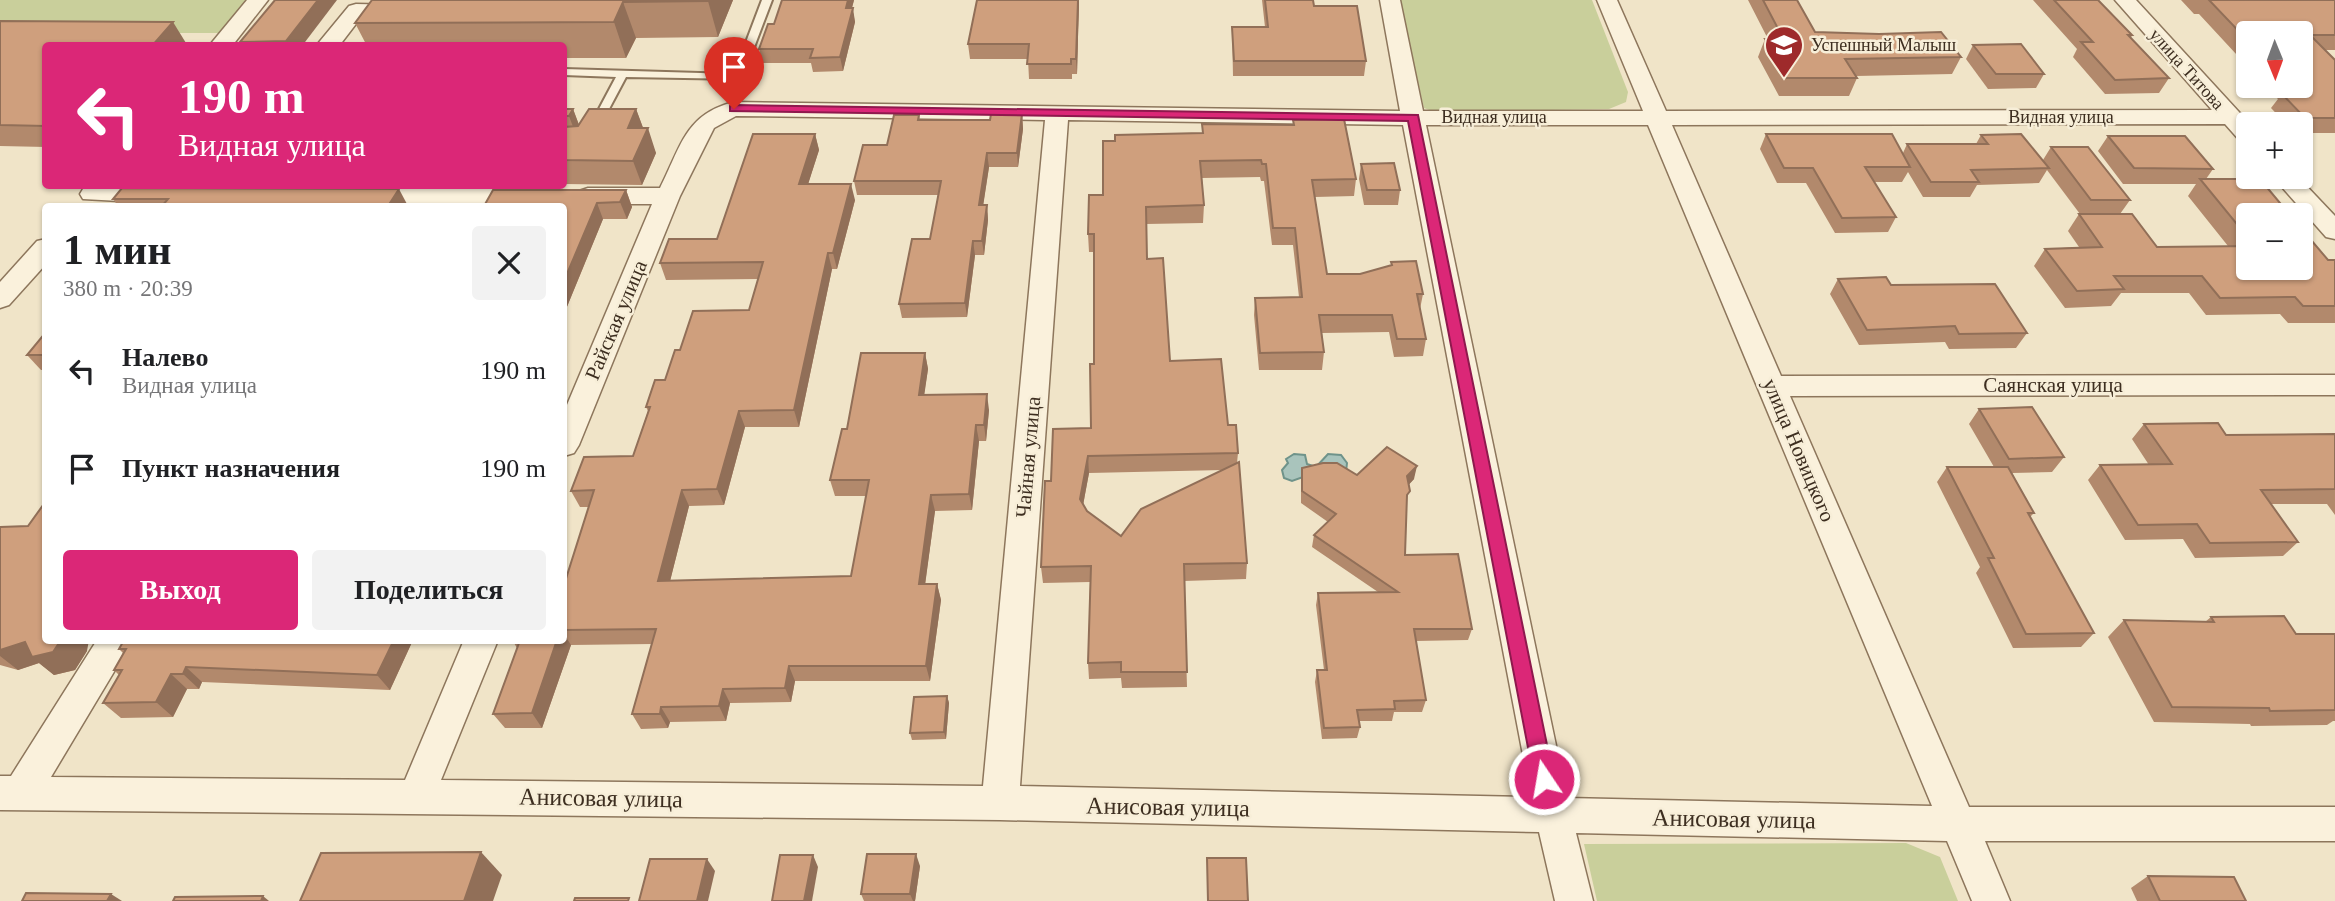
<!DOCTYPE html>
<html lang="ru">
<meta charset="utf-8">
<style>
:root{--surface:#fff;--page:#f2f2f2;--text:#202124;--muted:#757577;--accent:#db2777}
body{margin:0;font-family:Georgia,serif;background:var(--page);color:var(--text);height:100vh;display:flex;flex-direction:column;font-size:26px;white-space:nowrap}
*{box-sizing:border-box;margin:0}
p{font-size:23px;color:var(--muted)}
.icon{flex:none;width:38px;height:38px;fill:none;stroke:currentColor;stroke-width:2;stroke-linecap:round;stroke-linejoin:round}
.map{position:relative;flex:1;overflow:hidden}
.side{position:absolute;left:42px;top:203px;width:525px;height:441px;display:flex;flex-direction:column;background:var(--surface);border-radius:7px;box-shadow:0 2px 5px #0004}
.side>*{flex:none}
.guide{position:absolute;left:42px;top:42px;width:525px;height:147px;border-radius:7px;box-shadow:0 2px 5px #0004;background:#db2777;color:#fff;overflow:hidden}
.needle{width:46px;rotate:179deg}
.buttons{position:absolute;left:2236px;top:21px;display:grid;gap:14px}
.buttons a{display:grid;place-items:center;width:77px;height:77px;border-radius:7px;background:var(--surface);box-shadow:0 2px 5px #0004;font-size:35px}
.pin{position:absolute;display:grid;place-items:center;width:60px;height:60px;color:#fff;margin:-72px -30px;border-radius:50% 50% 50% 0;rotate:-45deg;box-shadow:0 0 7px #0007}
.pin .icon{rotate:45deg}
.me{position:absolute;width:77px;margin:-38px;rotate:348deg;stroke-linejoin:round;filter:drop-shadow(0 0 5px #0008)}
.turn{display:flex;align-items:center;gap:24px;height:147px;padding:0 21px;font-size:32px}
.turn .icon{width:91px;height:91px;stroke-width:2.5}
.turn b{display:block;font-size:49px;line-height:60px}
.round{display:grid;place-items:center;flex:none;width:74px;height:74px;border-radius:7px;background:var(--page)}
.overview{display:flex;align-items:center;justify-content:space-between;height:119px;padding:0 21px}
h1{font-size:42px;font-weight:700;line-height:52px}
.button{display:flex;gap:14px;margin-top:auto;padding:14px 21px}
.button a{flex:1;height:80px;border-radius:7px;background:var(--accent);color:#fff;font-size:28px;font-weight:700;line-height:80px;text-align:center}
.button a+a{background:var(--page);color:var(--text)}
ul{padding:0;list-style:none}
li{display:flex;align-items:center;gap:21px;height:98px;padding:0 21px}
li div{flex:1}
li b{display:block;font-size:26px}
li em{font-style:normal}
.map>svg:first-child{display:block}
</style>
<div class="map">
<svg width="2335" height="901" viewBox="0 0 2335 901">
<rect width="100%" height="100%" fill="#f0e4c8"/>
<g fill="#c9cf9b">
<polygon points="0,0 248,0 220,33 0,33"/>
<polygon points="1399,0 1592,0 1628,92 1626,102 1609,109 1435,112 1424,108"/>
<polygon points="1906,843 1940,857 1958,901 1597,901 1584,844"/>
</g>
<polygon fill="#a9c4bc" stroke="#6f938a" stroke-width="2" points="1294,454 1305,455 1307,464 1316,467 1328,454 1341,455 1347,463 1346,472 1303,477 1292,481 1284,478 1282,470 1288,463 1286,459"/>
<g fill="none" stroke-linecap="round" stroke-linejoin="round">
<defs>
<polygon id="lane" points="762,0 772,0 742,79 626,77 601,124 596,127 591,124 616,77 564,75 564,69 734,74"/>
<g id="street">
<polygon points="247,0 268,0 232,46 209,46"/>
<path d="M 1380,0 L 1400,0 L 1423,111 L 1643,111 L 1597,0 L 1617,0 L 1666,111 L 2212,110 L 2115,0 L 2136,0 L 2250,124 L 2249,144 L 2241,142 L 2225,124 L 1672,125 L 1781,376 L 2335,375 L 2335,395 L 1790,396 L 1969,807 L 2335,807 L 2335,841 L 1985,841 L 2010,901 L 1972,901 L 1947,841 L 1576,833 L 1593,901 L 1555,901 L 1539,832 L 1000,820 L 0,810 L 0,776 L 11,776 L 97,640 L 133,640 L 51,777 L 405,780 L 464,640 L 498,640 L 441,780 L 983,786 L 1045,120 L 736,116 L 714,128 L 680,196 L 579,445 L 574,453 L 564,456 L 564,412 L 652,204 L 588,204 L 579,201 L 576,196 L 579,191 L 588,188 L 660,188 C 681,147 685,114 734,102 L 1400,111 ZM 1068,120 L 1403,125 L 1531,797 L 1020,786 ZM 1426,125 L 1648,125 L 1932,806 L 1567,798 Z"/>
<polygon points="356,4 404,5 411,7 415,11 411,15 362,16 339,46 316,46 349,6"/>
<polygon points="2273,177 2298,177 2335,216 2335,239 2326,237"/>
<polygon points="92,186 156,187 165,190 168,195 165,200 156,203 83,199 80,194 83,189"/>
<polygon points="364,187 531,188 540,191 543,196 540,201 531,204 364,203 355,200 352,195 355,190"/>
<polygon points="46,239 46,264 9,305 0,308 0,282 37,241"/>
</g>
</defs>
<use href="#lane" stroke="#8d765c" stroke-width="4"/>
<use href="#street" stroke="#8d765c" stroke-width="3"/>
<use href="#lane" fill="#faf1dc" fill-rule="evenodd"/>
<use href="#street" fill="#faf1dc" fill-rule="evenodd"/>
</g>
<g fill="#b2896c" fill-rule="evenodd">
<polygon points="275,0 302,46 243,46 240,42"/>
<polygon points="372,0 733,0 718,37 636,38 626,58 564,58 564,46 367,46 355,23"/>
<polygon points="782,0 854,0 852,8 855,22 843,71 813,72 811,63 762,63 759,49 774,24"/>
<polygon points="1079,0 1077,74 1072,74 1072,79 1029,79 1028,59 970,59 968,44"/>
<polygon points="1262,0 1313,0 1314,6 1366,61 1364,76 1233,76 1232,27 1265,27"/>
<polygon points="1748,0 1797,0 1815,32 1961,57 1952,74 1856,76 1857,78 1849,96 1779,96 1758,57 1765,39 1768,39"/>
<polygon points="2033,0 2098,0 2132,35 2131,38 2169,78 2159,93 2105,94 2073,57 2077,49"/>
<polygon points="2181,0 2335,0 2335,50 2325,50 2335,60 2335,133 2301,133 2301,124 2286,124 2271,108 2278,99 2265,86 2301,86 2249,33 2249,68 2199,14 2194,14"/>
<polygon points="0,21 186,43 184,46 46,46 46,147 0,146"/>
<polygon points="1973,45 2044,74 2036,88 1988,89 1966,59"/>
<polygon points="564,109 573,109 579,125 636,109 643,128 656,153 642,185 564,184"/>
<polygon points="1022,114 1023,129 1018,167 989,167 983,205 987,205 988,220 984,255 975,255 967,317 902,318 899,304 930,239 938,195 857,195 854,181 919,115 920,120 990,120"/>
<path d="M 1293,120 L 1356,179 L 1354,196 L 1315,197 L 1327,274 L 1360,274 L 1391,265 L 1391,262 L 1423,294 L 1420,309 L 1426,339 L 1423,356 L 1394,357 L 1389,332 L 1322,333 L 1324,352 L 1322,370 L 1259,370 L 1254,315 L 1255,298 L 1299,297 L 1293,245 L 1272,245 L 1264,181 L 1261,181 L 1260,177 L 1202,178 L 1204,205 L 1203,223 L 1146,224 L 1147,259 L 1170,361 L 1228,425 L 1238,453 L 1237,463 L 1247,563 L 1246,579 L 1184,581 L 1187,687 L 1122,688 L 1121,678 L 1089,679 L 1088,663 L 1090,582 L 1043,583 L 1041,567 L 1051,481 L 1091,428 L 1094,364 L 1094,252 L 1089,252 L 1088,234 L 1103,195 L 1115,141 L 1202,133 L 1202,124 L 1293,125 ZM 1223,470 L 1121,536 L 1087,511 L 1083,505 L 1089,473 Z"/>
<polygon points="815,134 819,150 808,184 855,200 837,269 832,269 799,427 745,427 724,505 689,506 670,581 851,576 866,496 835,496 830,480 847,429 925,353 928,369 924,394 989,410 986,441 979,441 972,510 935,511 925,584 937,584 941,600 930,681 795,681 791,702 730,703 726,721 670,722 668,728 641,729 632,714 652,644 571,645 542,728 505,728 493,714 517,648 514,643 564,640 564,585 589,507 580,507 571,491 633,456 648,411 646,407 665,380 680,350 749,310 758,279 666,280 660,263 717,239"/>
<polygon points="1766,134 1903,153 1907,144 1976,144 1981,135 2043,160 2051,147 2130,200 2120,214 2157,247 2228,246 2188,196 2196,184 2123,184 2098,151 2108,136 2213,169 2206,179 2249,215 2249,268 2335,260 2335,323 2288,323 2280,314 2206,315 2189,293 2121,293 2111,306 2065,308 2034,266 2045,249 2079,247 2068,231 2079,214 2080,214 2047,170 2039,183 1977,185 1970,197 1923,197 1908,172 1902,182 1874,182 1896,217 1888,232 1835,233 1806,183 1777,183 1760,149"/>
<polygon points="1361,164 1400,190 1398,205 1364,205 1359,179"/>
<polygon points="122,188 408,206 118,206 113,199"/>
<polygon points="626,190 632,207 627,219 603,219 564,314 564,206"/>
<polygon points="1838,279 1891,285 2027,333 2016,348 1949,349 1945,342 1859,345 1830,294"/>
<polygon points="46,332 46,370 41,370 27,355"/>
<polygon points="1979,409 2064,457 2052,472 2012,473 2034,513 2030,517 2094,633 2081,647 2013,648 1976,573 1980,567 1937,482 1947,467 1994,467 1969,424"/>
<polygon points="2144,424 2226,435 2335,434 2335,515 2327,504 2271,504 2298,542 2283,556 2195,558 2183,539 2125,540 2088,480 2100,465 2149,465 2132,439"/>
<polygon points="1302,468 1357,475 1414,479 1409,484 1406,504 1405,555 1472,629 1468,640 1416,641 1426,700 1422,712 1394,712 1392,721 1359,721 1360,727 1357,738 1322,739 1315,682 1317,670 1324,670 1316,605 1318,593 1378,592 1312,547 1314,535 1328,522 1301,503 1301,480"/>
<polygon points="0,527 87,651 75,670 54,675 39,663 18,670 0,665"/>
<polygon points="2211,617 2296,634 2335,634 2335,721 2333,721 2327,725 2251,726 2250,724 2154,722 2108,637 2124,620 2205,622"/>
<polygon points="124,640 413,640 390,690 202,682 199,689 187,689 173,717 121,718 103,703 119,675 114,670 123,653 119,649"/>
<polygon points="947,696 949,703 946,739 912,740 910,733"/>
<polygon points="920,866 915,901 864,901 861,894"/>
<polygon points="2148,876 2246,901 2137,901 2131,888"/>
</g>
<g fill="#916f58">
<polygon points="318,0 337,0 302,46 288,46 286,41"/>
<polygon points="708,0 733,0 718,37 708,1"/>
<polygon points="848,0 854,0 848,22 846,8"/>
<polygon points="1078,0 1079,0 1077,74 1076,59"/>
<polygon points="623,2 636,38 626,58 614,22"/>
<polygon points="853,8 855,22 843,71 840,57"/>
<polygon points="173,22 186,43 184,46 152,46"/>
<polygon points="573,109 582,133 578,140 569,116"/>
<polygon points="636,109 645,133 648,128 656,153 642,185 633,161 628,128"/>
<polygon points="1022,114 1023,129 1018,167 1017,153"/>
<polygon points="815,134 819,150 803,200 799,184"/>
<polygon points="987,153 989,167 981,220 979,205"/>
<polygon points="851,184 855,200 837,269 833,253"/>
<polygon points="399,189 408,206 388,206"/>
<polygon points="626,190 632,207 627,219 620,202"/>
<polygon points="597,203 603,219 564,314 564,281"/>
<polygon points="987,205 988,220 984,255 982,241"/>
<polygon points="973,241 975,255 967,317 965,303"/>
<polygon points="828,253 832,269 799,427 794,410"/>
<polygon points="925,353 928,369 922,411 919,395"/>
<polygon points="987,394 989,410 986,441 984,425"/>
<polygon points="739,411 745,427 724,505 717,489"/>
<polygon points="976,425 979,441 972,510 969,494"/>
<polygon points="1088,456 1089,473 1081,516 1080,499"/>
<polygon points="1417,466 1414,479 1405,489 1407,476"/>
<polygon points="682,490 689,506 666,597 658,581"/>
<polygon points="931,495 935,511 923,600 919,584"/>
<polygon points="937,584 941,600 930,681 926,666"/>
<polygon points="564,634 571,645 542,728 532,713 557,640 564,640"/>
<polygon points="61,640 89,640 87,651 75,670 54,675 39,663 18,670 0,656 0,650 25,642"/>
<polygon points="394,640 413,640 390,690 377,675"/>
<polygon points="789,666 795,681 791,702 785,688"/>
<polygon points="186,667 202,682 199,689 183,674"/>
<polygon points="171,674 187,689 173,717 156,702"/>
<polygon points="723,689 730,703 726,721 719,706"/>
<polygon points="947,696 949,703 946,739 944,732"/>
<polygon points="661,707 670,722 668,728 660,714"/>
<polygon points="481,852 502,875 493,901 464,901"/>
<polygon points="916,854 920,866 915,901 913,901 910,894"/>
<polygon points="813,855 818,867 812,901 804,901"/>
<polygon points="707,859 715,871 708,901 697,901"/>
<polygon points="111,894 122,901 107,901"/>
<polygon points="263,896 269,901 261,901"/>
</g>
<g fill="#cf9f7d" stroke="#916f58" stroke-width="2">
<polygon points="275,0 318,0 286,41 240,42"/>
<polygon points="372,0 708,0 708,1 623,2 614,22 355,23"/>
<polygon points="782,0 848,0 846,8 853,8 840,57 810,58 813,49 759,49 768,24 774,24"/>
<polygon points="977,0 1078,0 1076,59 1071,59 1071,64 1027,64 1029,44 968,44"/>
<polygon points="1265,0 1313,0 1314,6 1357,6 1366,61 1234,61 1232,27 1268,27"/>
<polygon points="1763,0 1797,0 1815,32 1879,34 1941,32 1961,57 1845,59 1857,78 1786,78 1765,39 1784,40"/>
<polygon points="2054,0 2098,0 2132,35 2128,35 2169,78 2115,80 2081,42 2093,42"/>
<polygon points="2209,0 2335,0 2335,35 2310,35 2335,60 2335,118 2305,118 2282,94 2297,94 2290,86 2301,86 2301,33 2249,33 2249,42"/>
<polygon points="0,21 173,22 152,46 46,46 46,126 0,125"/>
<polygon points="2021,44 2044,74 1996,74 1973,45"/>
<polygon points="564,109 573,109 569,116 564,116"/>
<polygon points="589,109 636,109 628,128 648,128 633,161 564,160 564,127 578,126"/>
<polygon points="991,114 1022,114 1017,153 987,153 979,205 987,205 982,241 973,241 965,303 899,304 912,239 930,239 941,181 854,181 863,145 887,145 894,115 919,115 918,120 990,120"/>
<polygon points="1344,119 1356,179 1312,180 1327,274 1360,274 1392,265 1391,262 1416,261 1423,294 1417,294 1426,339 1397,339 1392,315 1319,315 1324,352 1260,353 1255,298 1302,297 1295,228 1273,228 1266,164 1262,164 1261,160 1200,161 1204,205 1146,207 1147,259 1163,258 1170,361 1221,359 1228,425 1236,425 1238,453 1088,456 1080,499 1087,511 1121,536 1141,509 1239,462 1247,563 1184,564 1187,672 1121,672 1121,662 1088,663 1091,566 1041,567 1045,481 1051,481 1053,429 1091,428 1090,364 1094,364 1094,234 1088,234 1089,195 1103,195 1103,141 1115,141 1115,135 1203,133 1202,124 1294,125 1293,120"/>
<polygon points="753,134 815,134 799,184 851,184 833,253 828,253 794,410 739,411 717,489 682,490 658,581 851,576 869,480 830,480 842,429 847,429 861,353 925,353 919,395 987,394 984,425 976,425 969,494 931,495 919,584 937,584 926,666 789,666 785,688 723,689 719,706 661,707 660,714 632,714 656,629 564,630 564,585 594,490 571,491 584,457 633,456 650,407 646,407 655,380 665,380 675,350 680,350 693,311 749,310 763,262 660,263 669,239 717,239"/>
<polygon points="1766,134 1892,134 1910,167 1865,167 1896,217 1842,218 1813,168 1784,168"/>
<polygon points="2021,134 2049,168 1971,170 1979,182 1931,182 1907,144 1988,144 1981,135"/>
<polygon points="2108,136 2185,136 2213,169 2134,168"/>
<polygon points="2051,147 2088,147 2130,200 2091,200"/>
<polygon points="1394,163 1400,190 1367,190 1361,164"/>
<polygon points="2200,179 2260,179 2290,215 2249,215 2249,239"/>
<polygon points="122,188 399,189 388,206 162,206 168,199 113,199"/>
<polygon points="493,190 626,190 620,202 597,203 564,281 564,206 484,206"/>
<polygon points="2079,214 2132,214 2157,247 2249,246 2249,268 2301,268 2301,228 2328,260 2335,260 2335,306 2303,306 2295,297 2220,298 2202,276 2114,276 2124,289 2077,291 2045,249 2102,247"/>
<polygon points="1886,277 1891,285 1995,284 2027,333 1959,334 1955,326 1867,330 1838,279"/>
<polygon points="46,332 46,355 27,355"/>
<polygon points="2032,407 2064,457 2009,459 1979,409"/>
<polygon points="2218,423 2226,435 2335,434 2335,489 2261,490 2298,542 2210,543 2197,524 2138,525 2100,465 2172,464 2144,424"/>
<polygon points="1387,447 1417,466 1407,476 1410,491 1407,495 1405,555 1458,554 1472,629 1414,629 1426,700 1394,701 1395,709 1357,710 1360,727 1324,728 1317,670 1327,670 1318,593 1398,592 1314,535 1336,514 1302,491 1302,468 1323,463 1337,463 1357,475"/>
<polygon points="1947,467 2008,467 2034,513 2028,513 2094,633 2026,634 1988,558 1994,558"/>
<polygon points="46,501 46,640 61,640 53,652 32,657 25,642 0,650 0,527 28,526"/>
<polygon points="2284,616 2296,634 2335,634 2335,710 2270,711 2269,708 2172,707 2124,620 2214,622 2211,617"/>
<polygon points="124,640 394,640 377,675 186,667 183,674 171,674 156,702 103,703 122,670 114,670 126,649 119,649"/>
<polygon points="515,640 557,640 532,713 493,714 519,643 514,643"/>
<polygon points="947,696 944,732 910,733 914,697"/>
<polygon points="481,852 464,901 300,901 321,853"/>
<polygon points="867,854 916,854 910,894 861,894"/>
<polygon points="780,855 813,855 804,901 772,901"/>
<polygon points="1207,858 1246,858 1248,901 1208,901"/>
<polygon points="650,859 707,859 697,901 639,901"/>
<polygon points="2148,876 2234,877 2246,901 2160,901"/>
<polygon points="26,893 111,894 107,901 22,901"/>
<polygon points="263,896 261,901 173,901 175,897"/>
<polygon points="575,898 629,898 628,901 574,901"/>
</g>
<polygon fill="#db2777" stroke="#8e194d" stroke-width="2" points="734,105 1418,115 1554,779 1551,785 1544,788 1537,785 1534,779 1408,121 730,111 730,106"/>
<defs>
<symbol id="school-pin" viewBox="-11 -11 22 30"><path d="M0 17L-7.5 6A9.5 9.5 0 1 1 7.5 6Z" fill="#9e2a2b" stroke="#f7eed8"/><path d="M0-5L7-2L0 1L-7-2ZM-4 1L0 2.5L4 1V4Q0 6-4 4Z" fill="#fff"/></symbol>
</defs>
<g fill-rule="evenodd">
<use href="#school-pin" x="1762" y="23" width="44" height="60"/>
</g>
<g text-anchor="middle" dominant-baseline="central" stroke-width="5" stroke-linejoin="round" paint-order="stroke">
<g font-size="18" fill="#3d2e20" stroke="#f7eed8" text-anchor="start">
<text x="1811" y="45">Успешный Малыш</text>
</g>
<g font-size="18" fill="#3d2e20" stroke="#f7eed8">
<text transform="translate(2187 69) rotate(48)">улица Титова</text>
<text x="1494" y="117">Видная улица</text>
<text x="2061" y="117">Видная улица</text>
</g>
<g font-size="21" fill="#3d2e20" stroke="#f7eed8">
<text transform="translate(616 320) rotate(-67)">Райская улица</text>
<text x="2053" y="385">Саянская улица</text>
<text transform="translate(1799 450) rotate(67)">улица Новицкого</text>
<text transform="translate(1028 457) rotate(-85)">Чайная улица</text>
</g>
<g font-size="24" fill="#3d2e20" stroke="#f7eed8">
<text transform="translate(601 798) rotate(1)">Анисовая улица</text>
<text transform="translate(1168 807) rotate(1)">Анисовая улица</text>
<text transform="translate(1734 819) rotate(1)">Анисовая улица</text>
</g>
</g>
</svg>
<div class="buttons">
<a><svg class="needle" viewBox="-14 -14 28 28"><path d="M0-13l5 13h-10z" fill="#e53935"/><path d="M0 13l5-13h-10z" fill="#757577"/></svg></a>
<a>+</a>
<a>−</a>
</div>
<div class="pin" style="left:734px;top:109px;background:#d93025"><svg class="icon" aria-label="arrive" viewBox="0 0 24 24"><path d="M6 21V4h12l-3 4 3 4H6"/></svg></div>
<svg class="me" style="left:1544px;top:779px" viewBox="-20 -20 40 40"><circle r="17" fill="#db2777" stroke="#fff" stroke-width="3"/><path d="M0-11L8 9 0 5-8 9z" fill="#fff"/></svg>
<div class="guide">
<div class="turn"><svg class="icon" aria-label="left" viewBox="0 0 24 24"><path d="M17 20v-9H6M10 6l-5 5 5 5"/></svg><div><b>190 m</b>Видная улица</div></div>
</div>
<section class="side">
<div class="overview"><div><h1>1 мин</h1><p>380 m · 20:39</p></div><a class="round"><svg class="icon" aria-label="close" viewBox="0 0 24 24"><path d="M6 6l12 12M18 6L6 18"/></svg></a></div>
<ul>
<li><svg class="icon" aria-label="left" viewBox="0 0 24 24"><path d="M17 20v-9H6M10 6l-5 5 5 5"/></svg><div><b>Налево</b><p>Видная улица</p></div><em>190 m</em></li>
<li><svg class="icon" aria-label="arrive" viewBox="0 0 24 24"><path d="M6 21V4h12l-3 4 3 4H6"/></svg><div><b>Пункт назначения</b></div><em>190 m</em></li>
</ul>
<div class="button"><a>Выход</a><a>Поделиться</a></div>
</section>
</div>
